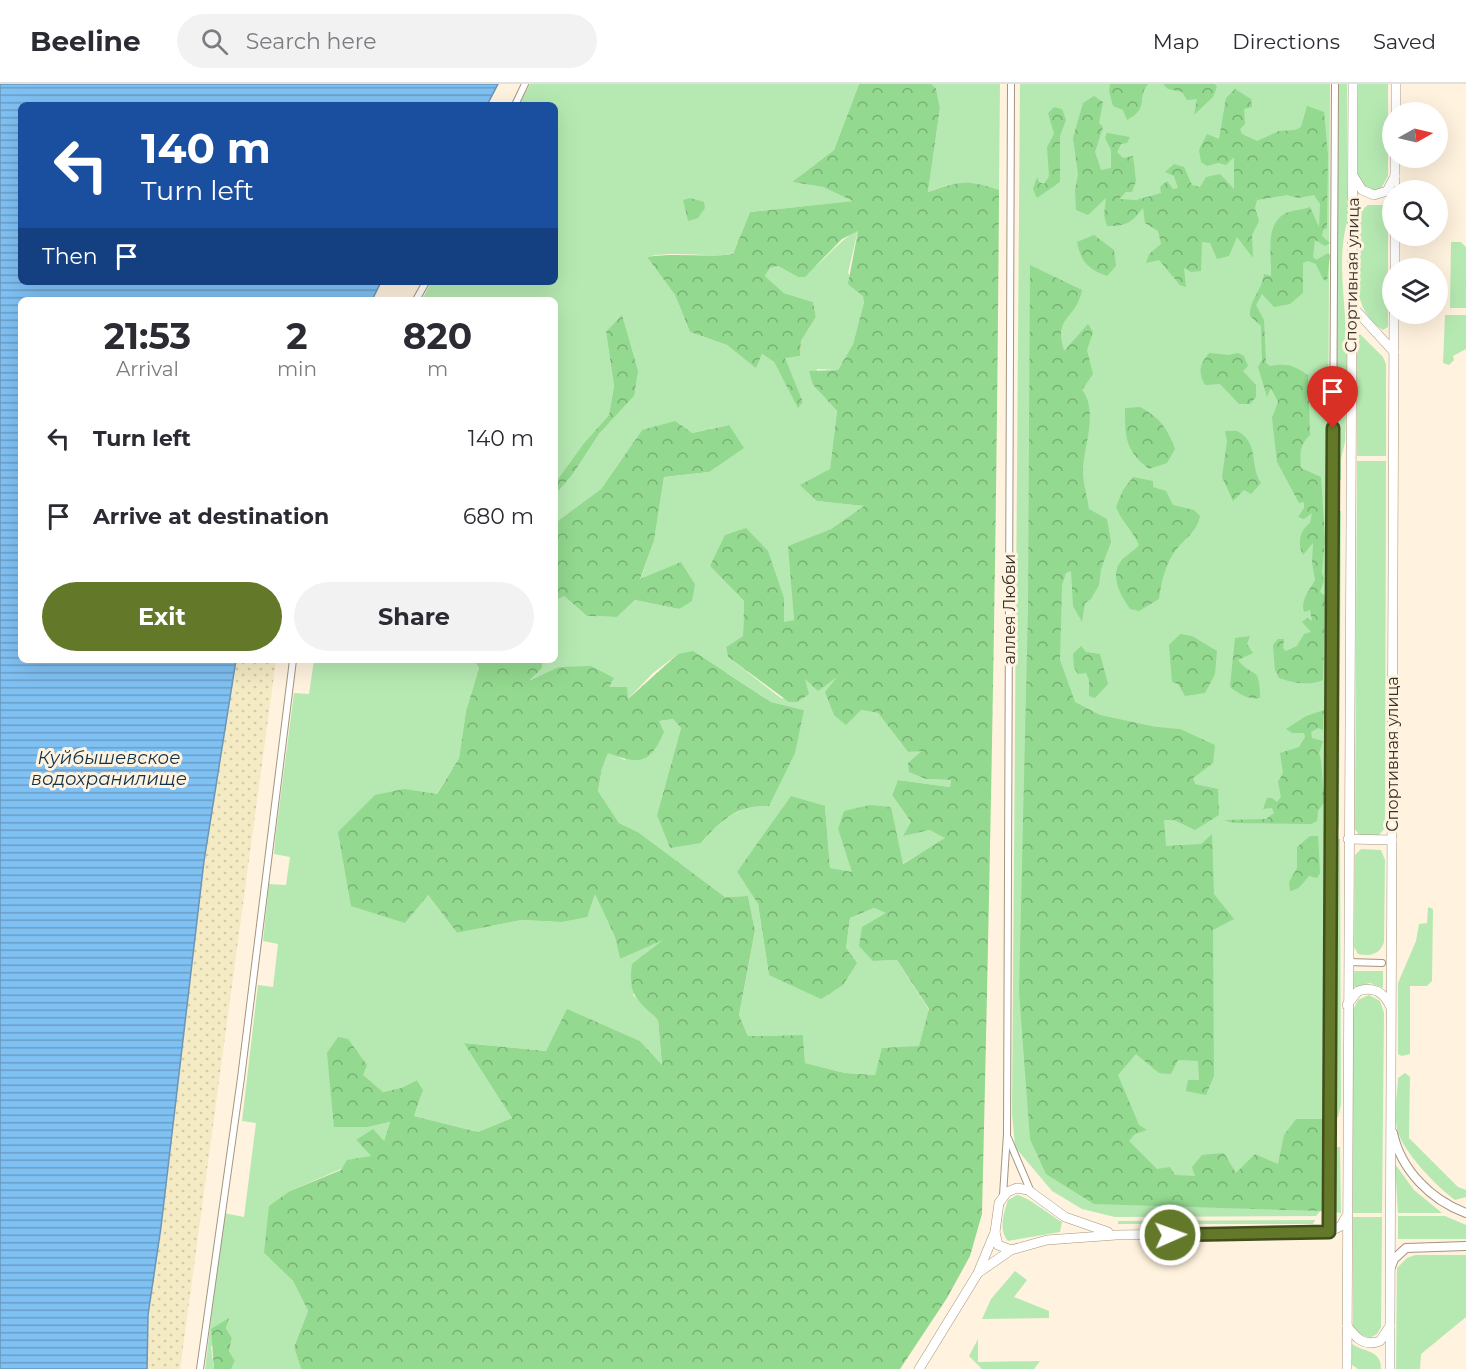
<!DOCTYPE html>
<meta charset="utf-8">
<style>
:root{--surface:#fff;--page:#f2f2f3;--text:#2b2b33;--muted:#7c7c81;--line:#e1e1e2;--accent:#637828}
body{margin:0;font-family:Montserrat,sans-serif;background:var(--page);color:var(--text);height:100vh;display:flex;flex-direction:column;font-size:22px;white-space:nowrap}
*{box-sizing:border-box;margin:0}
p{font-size:20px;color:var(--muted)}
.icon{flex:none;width:33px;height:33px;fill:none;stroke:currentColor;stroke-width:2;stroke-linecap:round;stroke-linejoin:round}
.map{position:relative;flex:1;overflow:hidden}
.sheet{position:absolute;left:18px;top:213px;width:540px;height:366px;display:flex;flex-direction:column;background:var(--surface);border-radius:9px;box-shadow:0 6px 24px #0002}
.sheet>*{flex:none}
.hud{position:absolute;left:18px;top:18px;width:540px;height:183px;border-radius:9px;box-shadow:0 6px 24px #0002;background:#1a4fa0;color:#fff;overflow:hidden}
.needle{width:39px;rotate:82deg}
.fabs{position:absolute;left:1382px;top:18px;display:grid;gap:12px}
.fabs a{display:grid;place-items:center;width:66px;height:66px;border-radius:50%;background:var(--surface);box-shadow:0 6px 24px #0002;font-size:30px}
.pin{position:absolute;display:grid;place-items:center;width:51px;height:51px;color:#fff;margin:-62px -26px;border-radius:50% 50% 50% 0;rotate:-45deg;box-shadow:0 0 6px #0007}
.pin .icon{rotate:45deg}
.me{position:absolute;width:66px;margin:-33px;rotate:88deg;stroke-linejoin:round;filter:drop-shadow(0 0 4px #0008)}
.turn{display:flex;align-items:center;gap:21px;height:126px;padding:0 24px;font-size:27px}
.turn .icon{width:78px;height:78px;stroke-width:2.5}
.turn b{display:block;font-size:42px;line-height:51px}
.then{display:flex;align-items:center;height:57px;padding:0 24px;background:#0003;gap:12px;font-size:22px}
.eta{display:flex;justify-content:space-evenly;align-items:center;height:102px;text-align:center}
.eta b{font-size:36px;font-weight:700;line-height:42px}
.button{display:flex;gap:12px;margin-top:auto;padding:12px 24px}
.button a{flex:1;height:69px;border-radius:36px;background:var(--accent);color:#fff;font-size:24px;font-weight:700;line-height:69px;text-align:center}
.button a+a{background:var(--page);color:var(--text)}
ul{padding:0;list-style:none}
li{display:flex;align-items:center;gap:18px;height:78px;padding:0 24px}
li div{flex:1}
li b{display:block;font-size:22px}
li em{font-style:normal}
header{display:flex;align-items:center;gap:36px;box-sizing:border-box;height:84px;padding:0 30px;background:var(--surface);border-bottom:2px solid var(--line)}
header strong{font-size:28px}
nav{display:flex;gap:33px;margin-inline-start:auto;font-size:21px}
.search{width:420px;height:54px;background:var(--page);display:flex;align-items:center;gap:15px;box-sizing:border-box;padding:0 21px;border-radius:33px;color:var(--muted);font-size:22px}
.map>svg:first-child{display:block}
</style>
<header>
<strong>Beeline</strong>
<div class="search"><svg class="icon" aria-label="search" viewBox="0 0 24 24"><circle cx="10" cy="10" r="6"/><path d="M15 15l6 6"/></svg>Search here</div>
<nav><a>Map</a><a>Directions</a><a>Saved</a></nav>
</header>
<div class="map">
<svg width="1466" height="1285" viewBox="0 0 1466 1285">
<defs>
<pattern id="forest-crowns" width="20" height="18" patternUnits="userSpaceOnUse" patternTransform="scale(1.5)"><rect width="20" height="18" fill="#93d98f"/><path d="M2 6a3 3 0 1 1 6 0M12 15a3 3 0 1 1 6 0" fill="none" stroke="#79b175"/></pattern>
<pattern id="sand-dots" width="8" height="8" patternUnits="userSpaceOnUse" patternTransform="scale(1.5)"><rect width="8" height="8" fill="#f4eac4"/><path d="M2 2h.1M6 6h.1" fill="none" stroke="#d2c9a8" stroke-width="1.8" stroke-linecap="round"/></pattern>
<pattern id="water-rules" width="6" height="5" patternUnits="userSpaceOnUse" patternTransform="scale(1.5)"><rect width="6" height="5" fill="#80c1f4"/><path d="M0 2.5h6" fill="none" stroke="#6a9dc6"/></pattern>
</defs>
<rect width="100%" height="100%" fill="#fff2de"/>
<g fill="#b6e9b2">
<path d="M 530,0 L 859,0 L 834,66 L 792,98 L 823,103 L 854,117 L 750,128 L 733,170 C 705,174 675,166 647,173 L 675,211 L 690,248 L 727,261 L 756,283 L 762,270 L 774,278 L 798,323 L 803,318 L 784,273 L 800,272 L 801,257 L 816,233 L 813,218 L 784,209 L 765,192 L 770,184 L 778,182 L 798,193 C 822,183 833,160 858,146 L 848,189 L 864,212 L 864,218 L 853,260 L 838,286 L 817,285 L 813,301 L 837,327 L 830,386 L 817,417 L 865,422 L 831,445 L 789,462 L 794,536 L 784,539 L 784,514 L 710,482 L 744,517 L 743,552 L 726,563 L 728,573 L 782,615 L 804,594 L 839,591 L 861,626 L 878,629 L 908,668 L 923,666 L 926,695 L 951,696 L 950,703 L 898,696 L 892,711 L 911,738 L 946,754 L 902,780 L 838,745 L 853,789 L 830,784 L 825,722 L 737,788 L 758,820 L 769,891 L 846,864 L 850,834 L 874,824 L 887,829 L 873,877 L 897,876 L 929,926 L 919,963 L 883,964 L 875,991 L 845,989 L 805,979 L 803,951 L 748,952 L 739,931 L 755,848 L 748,812 L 725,813 L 638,748 L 619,739 L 598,707 L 602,684 L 608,668 L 625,676 L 659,637 L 673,635 L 681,644 L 657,731 L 701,759 L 721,736 L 752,721 L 804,626 L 771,618 L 727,589 L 678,570 L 653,589 L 627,616 L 608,603 L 537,594 L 528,598 L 542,584 L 543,576 L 555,576 L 555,517 L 564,512 L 587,532 L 617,533 L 635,516 L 679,525 L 695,500 L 681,478 L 640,496 L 654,457 L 664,393 L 709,388 L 728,341 L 692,349 L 642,346 L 601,405 L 555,439 L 555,411 L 573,390 L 599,350 L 634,312 L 606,248 L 614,302 L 609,331 L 584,359 L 555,399 L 555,216 L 422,216 L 431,198 L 555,198 L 555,21 L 519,21 Z"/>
<path d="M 931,0 L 1000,0 L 999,106 C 970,96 956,97 928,108 L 940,24 L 936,4 Z"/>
<polygon points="1020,0 1330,0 1324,1123 1316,1132 1115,1133 1082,1125 1052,1107 1015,1063 1012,1029"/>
<path d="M 1336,0 L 1347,0 L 1347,138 C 1337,176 1345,214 1346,252 C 1348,287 1346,323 1345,358 L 1341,375 L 1341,396 L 1334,396 Z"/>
<path d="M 1358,0 L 1388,0 L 1388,92 L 1381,104 C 1370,109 1365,103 1358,94 Z"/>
<path d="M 1368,121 L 1383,121 L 1388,128 L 1388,243 L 1383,246 C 1345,223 1358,167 1358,129 Z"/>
<polygon points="1451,158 1461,158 1466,163 1466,224 1450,224"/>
<polygon points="1445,231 1466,231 1466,265 1453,272 1454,276 1449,281 1443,279"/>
<polygon points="1360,250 1383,273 1386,280 1386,372 1357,372 1357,252"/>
<polygon points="1357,377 1386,377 1385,744 1378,752 1359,751 1355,745"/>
<polygon points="1335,427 1341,427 1339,743 1333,743"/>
<polygon points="314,576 474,576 479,584 466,627 459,674 436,711 430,710 405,839 427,810 457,849 521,836 561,838 595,809 615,853 620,875 666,854 633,911 658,936 662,982 640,957 568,926 546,967 465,959 512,1034 478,1048 414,1032 423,1006 417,996 401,1004 383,1008 362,991 366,981 358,971 328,969 331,1002 368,1043 390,1038 384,1057 356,1056 371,1072 290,1107 264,1169 293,1197 308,1227 294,1263 301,1285 231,1285 235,1277 229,1267 232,1254 226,1244 228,1235 211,1263 214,1285 205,1285 224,1129 244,1133 256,1039 242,1037 258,901 273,903 278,860 263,857 269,800 286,801 290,773 274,770 276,748 294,609 309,610"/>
<polygon points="1332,755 1340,755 1341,1021 1338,1033 1332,1033"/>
<path d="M 1361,765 L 1381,766 L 1385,776 L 1384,858 C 1380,870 1370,873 1358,870 L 1354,863 L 1355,771 Z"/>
<polygon points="1428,823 1433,825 1432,897 1427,902 1410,902 1410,970 1402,972 1398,970 1398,899 1416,857 1419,840 1427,839"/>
<polygon points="1354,887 1383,887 1383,904 1370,899 1354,903"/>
<polygon points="1369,911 1380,917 1384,929 1382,1129 1353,1129 1353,926 1358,916"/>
<path d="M 1405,989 L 1410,993 L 1409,1054 L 1458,1103 L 1466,1106 L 1466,1113 L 1455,1116 C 1437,1103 1402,1067 1397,1045 C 1394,1029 1397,1010 1398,994 Z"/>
<polygon points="1332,1063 1340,1063 1341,1129 1331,1128"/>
<polygon points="1395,1080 1414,1106 1442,1129 1398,1129"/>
<path d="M 1017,1111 C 1028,1113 1050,1131 1062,1138 L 1060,1148 L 1008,1157 C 998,1146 1004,1129 1008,1116 Z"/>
<polygon points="1398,1132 1445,1132 1466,1141 1466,1155 1398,1155"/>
<polygon points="1353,1133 1382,1133 1381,1243 1377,1250 1370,1254 1356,1249 1353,1242"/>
<polygon points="1315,1136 1313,1140 1118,1140 1118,1137"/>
<polygon points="1415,1171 1466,1171 1466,1233 1421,1270 1420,1285 1396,1285 1397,1184 1407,1174"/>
<polygon points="1015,1187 1027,1196 1014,1213 1049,1227 1049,1234 982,1235 991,1215"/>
<polygon points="978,1255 978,1278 1040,1277 1034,1285 982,1285 969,1272"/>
<path d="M 1352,1260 C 1365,1269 1381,1265 1381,1285 L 1358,1285 L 1352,1281 Z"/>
</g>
<g fill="url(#forest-crowns)">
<path d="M 859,0 L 931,0 L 936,4 L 940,24 L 928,108 C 958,97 968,95 999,106 C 997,447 990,789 982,1130 L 970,1172 L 947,1214 L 900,1285 L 301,1285 L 294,1263 L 308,1227 L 293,1197 L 264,1169 L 269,1122 L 290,1107 L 341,1086 L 347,1076 L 371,1072 L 356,1056 L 373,1045 L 384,1057 L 390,1038 L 368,1043 L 334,1043 L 327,969 L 338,953 L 348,955 L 367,981 L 363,991 L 383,1008 L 401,1004 L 417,996 L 423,1006 L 414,1032 L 478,1048 L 512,1034 L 464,959 L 546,967 L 567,925 L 640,957 L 662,981 L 658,936 C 637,915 628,913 632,880 L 663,856 L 620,875 L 615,853 L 595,810 L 587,833 L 561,838 L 521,836 L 457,849 L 428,811 L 405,839 L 351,822 L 338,748 L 375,711 L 404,705 L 437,710 L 459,674 L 466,627 L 479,584 L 474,576 L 543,576 L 542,584 L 529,597 L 559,583 L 591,582 L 614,594 L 609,603 L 627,603 L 628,615 L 678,570 L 693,567 L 771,618 L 804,626 L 795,669 L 769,722 C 738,720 720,737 701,759 L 670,764 L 657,731 L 681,644 L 673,635 L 659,637 L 664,648 C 650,680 640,681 608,669 L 602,684 L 598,707 L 619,739 L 638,748 L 725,813 L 748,812 L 755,847 L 739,931 L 748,952 L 803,951 L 805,979 L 845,989 L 875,991 L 882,964 L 919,962 L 929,925 L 897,876 L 873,877 L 859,862 L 862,843 L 886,829 L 874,824 L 850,834 L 846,864 L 857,879 L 843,901 L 821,915 L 769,891 L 758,820 L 737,788 L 791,712 L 825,722 L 830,784 L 852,788 L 838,745 L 844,727 L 870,721 L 891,723 L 903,780 L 945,754 L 929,746 L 903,752 L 911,738 L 892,711 L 898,696 L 950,703 L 951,696 L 926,695 L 909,688 L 908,679 L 922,667 L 908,668 L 878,629 L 861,626 L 846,641 L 834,631 L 825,608 L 837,593 L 818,607 L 805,595 L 809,610 L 797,618 L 789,618 L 728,573 L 726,563 L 743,552 L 744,517 L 710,482 L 725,451 L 746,444 L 768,467 L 784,514 L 784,538 L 794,536 L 788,462 L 831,445 L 864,422 L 817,417 L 800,401 L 830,385 L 837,327 L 813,301 L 809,287 L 838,286 L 853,260 L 864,218 L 863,212 L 848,200 L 858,147 L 842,155 L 805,193 L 798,193 L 778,182 L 770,184 L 765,192 L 784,209 L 813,218 L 816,233 L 801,257 L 800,272 L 785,274 L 803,318 L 798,324 L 774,278 L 762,270 L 756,284 L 727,261 L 690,248 L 675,211 L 647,173 C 676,168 704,174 733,170 L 750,128 L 853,117 L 823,103 L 792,98 L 834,66 Z"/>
<path d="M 1110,0 L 1148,0 C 1136,15 1150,24 1127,36 L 1123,26 L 1113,22 L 1109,7 Z"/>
<polygon points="1163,0 1215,0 1217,3 1213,13 1194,31 1197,15 1187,16 1182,8 1168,5"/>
<path d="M 1235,5 L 1251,15 L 1252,23 L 1244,25 L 1245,40 L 1240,45 L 1242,50 L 1257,57 L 1279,47 L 1295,46 L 1301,43 L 1307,22 L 1324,28 L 1328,71 L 1327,144 L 1323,146 L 1322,152 L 1330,159 L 1325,162 L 1315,156 L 1313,173 L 1316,176 L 1328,169 L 1330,171 L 1327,197 L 1323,195 L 1316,180 L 1308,177 L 1303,179 L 1303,209 L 1290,220 L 1274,223 L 1262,210 L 1256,221 L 1264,236 L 1266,279 L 1270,282 C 1287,279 1293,281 1308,291 L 1310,351 C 1299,362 1300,369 1301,384 L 1321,393 L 1325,455 L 1322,488 L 1324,497 L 1320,508 L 1325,512 L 1323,596 C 1311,602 1292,599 1279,594 L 1275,586 L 1273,561 L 1278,555 L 1284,555 L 1283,564 L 1286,567 L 1297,562 L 1304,550 L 1311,548 L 1302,538 L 1307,534 L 1312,537 L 1310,526 L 1304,528 C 1300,516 1310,506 1315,496 L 1312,478 L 1313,459 L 1303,471 C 1297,459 1300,446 1310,439 L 1312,429 L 1304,435 L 1298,433 L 1304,424 L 1304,418 L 1299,419 L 1277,378 L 1272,334 L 1278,318 L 1271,304 L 1267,313 L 1258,283 L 1262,276 L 1261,242 L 1250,232 C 1249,216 1262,207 1264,190 L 1271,192 C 1272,172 1264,140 1286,129 C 1293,126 1302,126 1310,123 L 1319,143 L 1320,120 L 1314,111 L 1298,114 L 1287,111 L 1257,116 L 1255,124 L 1259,137 L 1252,151 L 1253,174 L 1237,153 L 1229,172 L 1217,175 L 1210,159 L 1202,158 L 1201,187 L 1191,188 L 1184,184 L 1186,203 L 1180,201 L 1159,176 L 1146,179 L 1149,170 L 1161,160 L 1158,147 L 1145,139 L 1143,124 C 1132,138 1126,143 1107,142 L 1104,131 L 1106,114 L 1088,131 L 1076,126 L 1075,106 L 1078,90 L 1073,54 L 1083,19 L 1094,12 L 1103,18 L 1099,39 L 1103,43 L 1095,68 L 1101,86 L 1111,84 L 1111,66 L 1105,54 L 1107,49 L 1130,53 L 1127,59 L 1121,60 L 1117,68 L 1123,74 L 1133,72 L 1136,97 L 1132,108 L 1126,108 L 1119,115 L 1136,116 L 1161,109 L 1160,103 L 1167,97 L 1173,105 L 1178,104 L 1174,92 L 1165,88 L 1174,80 L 1184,83 L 1192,101 L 1200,103 L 1206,93 L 1220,90 L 1234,105 L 1234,73 L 1226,81 L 1218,79 L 1207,82 L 1201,78 L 1199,66 L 1207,50 L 1219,55 L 1226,14 Z"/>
<polygon points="1054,23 1062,25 1066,36 1060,52 1060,98 1037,114 1033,105 1037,93 1039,98 1044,100 1049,92 1047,63 1054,50 1048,29"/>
<polygon points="690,114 704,118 705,124 698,134 688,137 683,116"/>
<path d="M 1094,151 L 1114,166 L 1116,182 L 1107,192 C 1088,185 1081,178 1077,158 Z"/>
<path d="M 1030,181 L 1082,206 C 1076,237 1053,231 1064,267 L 1088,240 L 1093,248 L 1087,266 L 1093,290 L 1082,306 C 1098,326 1085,359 1083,383 C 1082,396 1087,411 1089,425 L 1107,435 L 1111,458 L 1101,485 L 1099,501 L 1091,515 L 1085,519 L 1082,538 L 1073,522 L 1071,487 L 1066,489 L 1062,501 L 1060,576 L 1075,618 L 1100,631 L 1156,643 L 1180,645 L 1215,661 L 1213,679 L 1193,694 L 1195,700 L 1218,705 L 1219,731 L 1195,746 L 1174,736 L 1164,736 L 1166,762 L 1201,760 L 1212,750 L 1214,810 L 1234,835 L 1213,846 L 1214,992 L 1206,1011 L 1186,1007 L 1188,996 L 1199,996 L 1198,977 L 1178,976 L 1171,990 L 1159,989 L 1136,970 L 1118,991 L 1139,1041 L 1147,1046 L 1135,1050 L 1129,1057 L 1157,1085 L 1170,1083 L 1175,1091 L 1195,1092 L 1192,1083 L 1202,1071 L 1224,1069 L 1236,1089 L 1255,1070 L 1278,1080 L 1284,1051 L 1296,1035 L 1325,1035 L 1322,1127 L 1094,1120 L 1046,1090 L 1030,1055 L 1019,908 L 1028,525 Z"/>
<polygon points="622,231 638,287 634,312 599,350 573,390 555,411 555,399 584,359 609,331 614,302 606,248"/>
<path d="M 1209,269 L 1229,271 L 1238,269 L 1244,272 L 1248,282 L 1243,287 L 1256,301 L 1256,313 L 1250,320 L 1239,320 L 1220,300 L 1205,301 C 1198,288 1199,281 1209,269 Z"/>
<path d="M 1140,323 C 1160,334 1167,344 1175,365 L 1167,379 L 1149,385 C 1125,366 1125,354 1125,324 Z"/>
<polygon points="675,337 692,349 729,341 744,364 709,388 664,393 654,457 640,495 681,478 695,500 692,517 679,525 635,516 617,533 587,532 564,512 555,517 555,505 558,502 555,497 555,439 601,405 642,346"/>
<path d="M 1225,347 L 1237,347 C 1260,359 1249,381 1261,399 L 1251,410 L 1244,406 L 1233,417 L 1222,393 L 1227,357 Z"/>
<path d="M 1133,393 L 1153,397 L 1153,403 L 1166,407 L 1173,421 L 1194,426 L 1200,432 C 1197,449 1182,456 1173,470 C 1165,482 1161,500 1159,515 L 1139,527 L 1130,525 C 1121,512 1109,492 1121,477 C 1126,471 1134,467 1139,461 C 1133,447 1122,438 1116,423 L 1123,406 Z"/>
<polygon points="1180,550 1192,552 1217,567 1215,590 1205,609 1185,612 1178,600 1172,598 1169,561"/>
<path d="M 1250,552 L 1247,560 L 1253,569 L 1238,576 C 1253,595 1260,580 1260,614 C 1249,616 1239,610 1230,603 L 1235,554 Z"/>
<polygon points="1081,562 1086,568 1100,570 1108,600 1095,614 1089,612 1089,596 1086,589 1078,590 1074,584 1073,570"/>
<path d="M 1324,626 L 1323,646 L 1318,644 L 1311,648 L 1312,654 L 1323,657 L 1319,670 C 1323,677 1321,703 1326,716 L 1318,727 L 1317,737 L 1311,740 L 1233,739 L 1224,736 L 1266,735 L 1274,729 L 1272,724 L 1263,725 L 1267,714 L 1272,714 L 1277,718 L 1281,713 L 1278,698 L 1283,689 L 1280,669 L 1299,663 L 1305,653 L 1304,649 L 1292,649 L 1286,645 L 1306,632 Z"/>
<path d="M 1310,752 L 1318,752 L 1320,789 L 1317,794 L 1309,792 C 1304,798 1299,806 1290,807 L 1289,798 L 1297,784 L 1297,763 Z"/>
<polygon points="229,1234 226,1244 232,1254 229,1267 235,1277 231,1285 214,1285 211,1245"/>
</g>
<polygon fill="url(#sand-dots)" points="236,576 276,576 180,1285 147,1285 148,1231 161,1143 204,777"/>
<polygon fill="url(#water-rules)" stroke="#6a96b7" stroke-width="1.5" points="0,0 498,0 487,21 21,21 21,198 381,198 372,216 21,216 21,576 236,576 204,777 161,1143 148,1231 147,1285 0,1285"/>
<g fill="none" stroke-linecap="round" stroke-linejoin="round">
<defs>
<g id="minor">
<polyline points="515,21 525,0"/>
<polyline points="416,216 426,198"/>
<polyline points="1348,878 1382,879"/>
<polyline points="1008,1054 1031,1108"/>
<polyline points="1003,1111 1007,1050 1011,0"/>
<polyline points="1329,1148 1335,0"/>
<polyline points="200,1285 241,994 293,576"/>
</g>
<g id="secondary">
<path d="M 1393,1049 C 1401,1086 1431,1116 1466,1129"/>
<polyline points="1391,1183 1394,1175 1406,1164 1466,1162"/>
</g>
<g id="primary">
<polyline points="1396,28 1396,0"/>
<polyline points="1354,93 1362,106 1374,111 1387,107 1395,92"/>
<polyline points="1395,98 1395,74"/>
<polyline points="1395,184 1395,152"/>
<polyline points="1352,222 1394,268"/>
<polyline points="1348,755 1392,756"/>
<path d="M 1347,921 L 1358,907 C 1373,902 1384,908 1390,922"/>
<polyline points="995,1148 998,1161 1011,1166"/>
<polyline points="978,1189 1011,1166 1047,1156 1116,1151 1329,1148 1341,1142 1346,1133"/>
<path d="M 1347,1242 C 1356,1254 1364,1263 1380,1257 L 1390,1242 L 1394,230"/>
<polyline points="919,1285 978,1189 995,1148 999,1119 1007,1108 1017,1104 1028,1106 1065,1133 1108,1148"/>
<polyline points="1347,1285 1353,0"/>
<polyline points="1390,1285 1390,1242"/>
</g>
</defs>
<use href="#minor" stroke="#a4957e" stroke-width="8"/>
<use href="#secondary" stroke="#a4957e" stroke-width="10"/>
<use href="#primary" stroke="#a4957e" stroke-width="10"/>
<use href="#minor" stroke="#fff" stroke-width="6"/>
<use href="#secondary" stroke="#fff" stroke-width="8"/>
<use href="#primary" stroke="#fff" stroke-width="9"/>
</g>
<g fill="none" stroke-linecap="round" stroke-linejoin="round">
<defs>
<polyline id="route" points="1170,1151 1329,1148 1333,344"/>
</defs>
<use href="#route" stroke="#404e1a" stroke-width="15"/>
<use href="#route" stroke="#637828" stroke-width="10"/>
</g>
<g text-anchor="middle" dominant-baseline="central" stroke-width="6" stroke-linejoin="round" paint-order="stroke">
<g font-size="16" fill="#383128" stroke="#fff2de">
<text transform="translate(1352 191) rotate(-89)">Спортивная улица</text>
<text transform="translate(1009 525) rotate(-90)">аллея Любви</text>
<text transform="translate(1392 670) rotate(-90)">Спортивная улица</text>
</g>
<g font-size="18" font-style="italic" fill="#0f334c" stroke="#fff2de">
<text x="109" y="674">Куйбышевское<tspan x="109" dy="21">водохранилище</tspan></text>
</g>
</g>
</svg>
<div class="fabs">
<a><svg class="needle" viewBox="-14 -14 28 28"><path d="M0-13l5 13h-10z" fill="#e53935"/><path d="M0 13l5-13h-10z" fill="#7c7c81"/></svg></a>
<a><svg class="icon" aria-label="search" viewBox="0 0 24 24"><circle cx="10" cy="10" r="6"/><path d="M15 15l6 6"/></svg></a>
<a><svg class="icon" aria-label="layers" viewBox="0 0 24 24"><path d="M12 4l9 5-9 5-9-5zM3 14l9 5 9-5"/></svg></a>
</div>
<div class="pin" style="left:1333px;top:344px;background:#d93025"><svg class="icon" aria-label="arrive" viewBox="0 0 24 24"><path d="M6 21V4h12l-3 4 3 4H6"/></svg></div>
<svg class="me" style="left:1170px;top:1151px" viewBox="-20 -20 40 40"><circle r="17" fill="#637828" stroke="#fff" stroke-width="3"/><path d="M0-11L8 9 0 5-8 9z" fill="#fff"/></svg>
<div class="hud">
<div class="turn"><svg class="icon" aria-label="left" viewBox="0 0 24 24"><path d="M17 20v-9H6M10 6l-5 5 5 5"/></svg><div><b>140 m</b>Turn left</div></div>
<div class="then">Then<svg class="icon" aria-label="arrive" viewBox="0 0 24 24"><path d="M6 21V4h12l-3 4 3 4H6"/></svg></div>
</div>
<section class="sheet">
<div class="eta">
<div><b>21:53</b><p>Arrival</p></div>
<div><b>2</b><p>min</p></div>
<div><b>820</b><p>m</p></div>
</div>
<ul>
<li><svg class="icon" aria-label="left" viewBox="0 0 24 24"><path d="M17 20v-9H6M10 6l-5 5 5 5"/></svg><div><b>Turn left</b></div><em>140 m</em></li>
<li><svg class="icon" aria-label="arrive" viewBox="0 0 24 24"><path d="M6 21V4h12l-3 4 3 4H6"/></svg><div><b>Arrive at destination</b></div><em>680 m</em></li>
</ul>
<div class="button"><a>Exit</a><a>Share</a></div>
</section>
</div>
